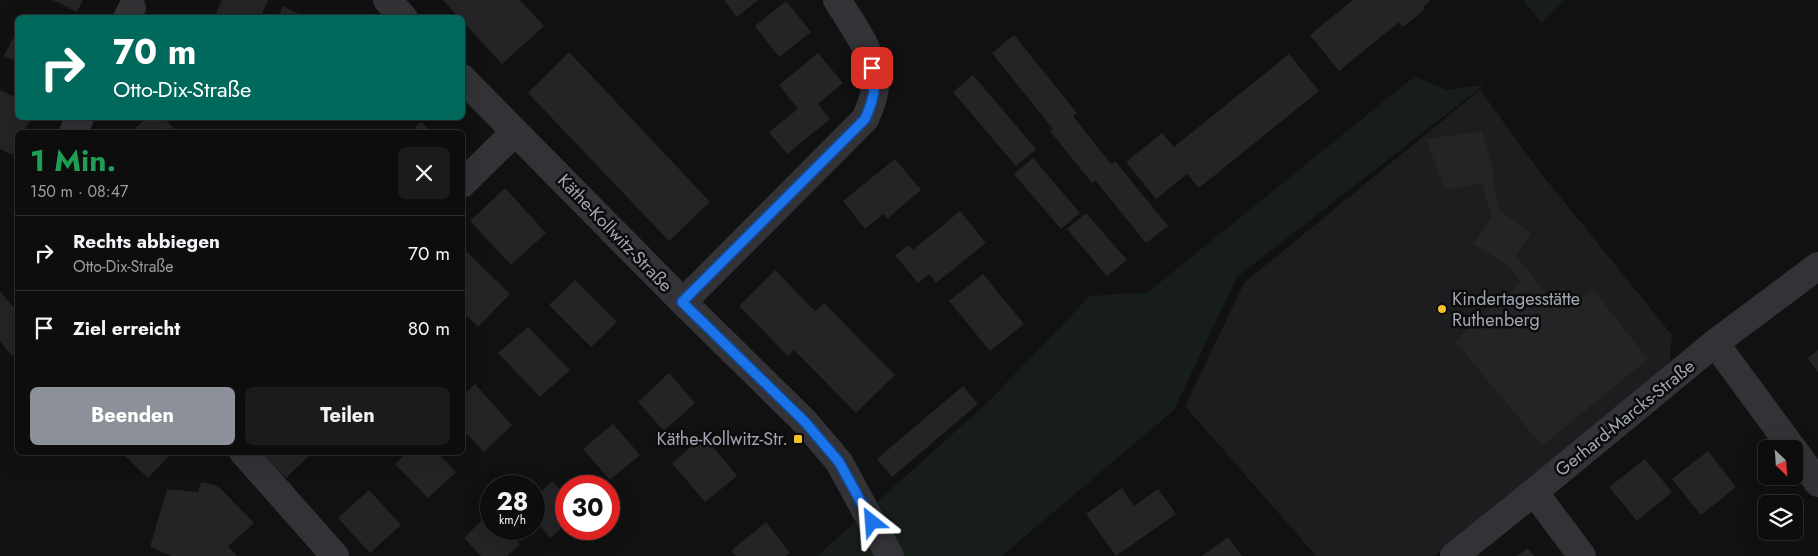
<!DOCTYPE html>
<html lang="de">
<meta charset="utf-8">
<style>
:root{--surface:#0d0d0e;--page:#1b1b1c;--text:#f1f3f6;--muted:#9a9c9e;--line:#2d2d2e;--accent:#8c9099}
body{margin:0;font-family:Jost,sans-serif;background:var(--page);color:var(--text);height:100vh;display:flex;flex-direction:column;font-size:19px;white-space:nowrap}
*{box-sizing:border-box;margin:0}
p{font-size:16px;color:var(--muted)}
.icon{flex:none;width:28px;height:28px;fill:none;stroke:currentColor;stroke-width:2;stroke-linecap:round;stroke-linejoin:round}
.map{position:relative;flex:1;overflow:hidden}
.drawer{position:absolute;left:15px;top:130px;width:450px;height:325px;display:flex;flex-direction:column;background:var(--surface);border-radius:8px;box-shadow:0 5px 20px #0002,0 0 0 1px var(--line)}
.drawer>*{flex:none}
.hud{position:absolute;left:15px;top:15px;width:450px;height:105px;border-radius:8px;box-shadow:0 5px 20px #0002,0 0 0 1px var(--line);background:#00695c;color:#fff;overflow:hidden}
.needle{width:32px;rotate:155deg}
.fabs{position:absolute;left:1758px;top:440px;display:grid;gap:10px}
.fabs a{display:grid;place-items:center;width:45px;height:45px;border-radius:8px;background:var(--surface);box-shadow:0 5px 20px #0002,0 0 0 1px var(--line);font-size:25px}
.speed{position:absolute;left:480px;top:475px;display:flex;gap:10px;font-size:25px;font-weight:700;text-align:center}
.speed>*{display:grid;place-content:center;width:65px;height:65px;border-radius:50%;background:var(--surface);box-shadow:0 5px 20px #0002,0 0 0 1px var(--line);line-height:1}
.speed small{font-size:12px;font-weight:400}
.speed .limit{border:8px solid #d22;background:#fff;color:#111}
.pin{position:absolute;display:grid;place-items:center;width:42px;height:42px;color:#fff;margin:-21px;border-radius:10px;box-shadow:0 2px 8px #0006}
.me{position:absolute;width:55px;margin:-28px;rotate:332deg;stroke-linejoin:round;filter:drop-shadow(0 0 4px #0008)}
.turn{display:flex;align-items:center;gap:18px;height:105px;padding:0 15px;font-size:22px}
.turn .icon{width:65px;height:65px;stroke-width:2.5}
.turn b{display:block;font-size:35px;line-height:42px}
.round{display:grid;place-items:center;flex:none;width:52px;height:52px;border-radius:8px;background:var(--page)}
.overview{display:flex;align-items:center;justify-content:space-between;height:85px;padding:0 15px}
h1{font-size:30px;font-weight:700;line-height:38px;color:#1e9e55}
.primary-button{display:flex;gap:10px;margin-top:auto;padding:10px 15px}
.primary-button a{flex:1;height:58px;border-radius:8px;background:var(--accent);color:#fff;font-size:20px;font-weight:700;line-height:58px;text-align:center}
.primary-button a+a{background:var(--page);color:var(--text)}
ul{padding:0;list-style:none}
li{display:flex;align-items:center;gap:15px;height:75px;padding:0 15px;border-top:1px solid var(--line)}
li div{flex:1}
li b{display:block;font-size:19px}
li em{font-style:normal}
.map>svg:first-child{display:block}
</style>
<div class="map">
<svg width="1818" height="556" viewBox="0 0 1818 556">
<rect width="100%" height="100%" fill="#111112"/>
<polygon fill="#1d1d1f" points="1480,90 1540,172 1672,335 1669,368 1435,556 1316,556 1185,406 1244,283"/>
<g fill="#171d18">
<polygon points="1523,0 1565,0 1542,23"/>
<polygon points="1415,76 1447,90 1484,85 1237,277 1174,410 1002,556 817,556 988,402 1090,296 1148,292"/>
</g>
<g fill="#242426">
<polygon points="53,0 83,0 77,12"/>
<polygon points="222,0 268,0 260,18 219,18 215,15"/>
<polygon points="443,0 520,0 544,26 502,64 462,21 462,18 459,18"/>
<polygon points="724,0 758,0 737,17"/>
<polygon points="1353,0 1431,0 1423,7 1425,9 1403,27 1399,22 1339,71 1310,35"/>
<polygon points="786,1 811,32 779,57 755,26"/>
<polygon points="283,6 307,18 278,18"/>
<polygon points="18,28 18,62 4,56"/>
<polygon points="1014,35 1077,113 1073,116 1111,164 1115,161 1168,226 1146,243 1095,180 1092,183 1050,131 1053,129 992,53"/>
<polygon points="569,52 710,202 669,241 528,93"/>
<polygon points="818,53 843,83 818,104 830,119 787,154 769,132 798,109 779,85"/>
<polygon points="1289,54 1319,91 1199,188 1187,174 1156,199 1126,162 1162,133 1174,147"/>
<polygon points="973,75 1036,149 1016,166 953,92"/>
<polygon points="0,90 18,98 18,118 31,118 24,132 18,132 18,146 13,155 0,149"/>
<polygon points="146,118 163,118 178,132 131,132"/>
<polygon points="421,122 432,132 411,132"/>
<polygon points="1482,131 1495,176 1492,178 1499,210 1531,233 1516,255 1550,299 1569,307 1593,289 1648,359 1542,446 1455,341 1521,282 1507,265 1473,244 1492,218 1482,183 1445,190 1426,139"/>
<polygon points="1033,158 1080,213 1061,229 1014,174"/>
<polygon points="895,159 921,190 887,219 883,214 865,229 843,201"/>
<polygon points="505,188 546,233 511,265 470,221"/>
<polygon points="960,211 986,243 936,283 929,274 918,283 895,255 909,245 913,250"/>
<polygon points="1086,213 1127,260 1107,276 1067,229"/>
<polygon points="465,250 510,294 478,327 462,311 462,253"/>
<polygon points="775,270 815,311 824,303 895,375 856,413 794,350 788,356 739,306"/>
<polygon points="983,274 1024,324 990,351 949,301"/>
<polygon points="575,280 617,322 591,347 549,305"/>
<polygon points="0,291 14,308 18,305 18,351 12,356 0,341"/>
<polygon points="528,327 570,370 540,397 498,353"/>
<polygon points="1818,350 1818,372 1807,358"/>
<polygon points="669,373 695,403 664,431 638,402"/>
<polygon points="475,384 512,425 484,452 462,429 462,396"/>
<polygon points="963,386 978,404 892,477 877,459"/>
<polygon points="613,424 640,455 610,480 583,449"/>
<polygon points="704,436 737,476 705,502 672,463"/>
<polygon points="1708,451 1736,487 1701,515 1672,479"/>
<polygon points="121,452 173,452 148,478"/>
<polygon points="261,452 313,452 286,478"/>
<polygon points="408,452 437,452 456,472 428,498 395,464"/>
<polygon points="1645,459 1672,492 1637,521 1609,487"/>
<polygon points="552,481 566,497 566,524 550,538 534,519 534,499"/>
<polygon points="201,482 218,486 254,523 228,546 237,556 171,556 150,547 167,489 198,492"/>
<polygon points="1122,488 1134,506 1158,489 1176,514 1116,556 1086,514"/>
<polygon points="369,490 401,525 370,553 338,518"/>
<polygon points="491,511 491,529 506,529 520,544 507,556 481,556 464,538"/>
<polygon points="766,522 790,553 786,556 736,556 731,551"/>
<polygon points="1228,537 1242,556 1202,556"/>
<polygon points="1528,548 1534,556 1517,556"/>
</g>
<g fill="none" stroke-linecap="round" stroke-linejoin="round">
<g stroke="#323237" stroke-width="28">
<polyline points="387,0 404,18"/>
<polyline points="127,18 132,8"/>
<polyline points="462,78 683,302 805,422 839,462 890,556"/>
<polyline points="73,132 80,118"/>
<polyline points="462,184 515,132"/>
<path d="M 683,302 L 865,119 C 870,108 875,96 875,85 C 875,53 853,26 837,0"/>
<polyline points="1715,343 1793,449"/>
<polyline points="1794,450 1818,483"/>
<polyline points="243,452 335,556"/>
<polyline points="1534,492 1582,556"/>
<polyline points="1454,556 1534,492 1715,343 1818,266"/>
</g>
</g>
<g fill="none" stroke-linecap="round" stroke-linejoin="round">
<defs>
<path id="route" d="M 872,522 L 839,462 L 805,422 L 682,302 L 865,119 C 874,99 876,89 872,68"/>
</defs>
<use href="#route" stroke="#114b97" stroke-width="12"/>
<use href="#route" stroke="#1a73e8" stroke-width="9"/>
</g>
<g fill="#f5c126" stroke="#0c0c0d" stroke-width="2">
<circle cx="1442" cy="309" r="5"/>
<rect x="793" y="434" width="10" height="10" rx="2.5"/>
</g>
<g text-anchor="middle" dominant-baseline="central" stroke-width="5" stroke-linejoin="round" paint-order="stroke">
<g font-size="18" fill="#a2a6b3" stroke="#0c0c0d">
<text transform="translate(615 233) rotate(46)">Käthe-Kollwitz-Straße</text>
<text transform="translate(1625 418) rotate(-39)">Gerhard-Marcks-Straße</text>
</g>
<g font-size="18" fill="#a2a6b3" stroke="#0c0c0d" text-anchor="start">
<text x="1452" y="299">Kindertagesstätte<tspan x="1452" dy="21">Ruthenberg</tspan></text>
<text x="788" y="439" text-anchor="end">Käthe-Kollwitz-Str.</text>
</g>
</g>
</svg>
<div class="fabs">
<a><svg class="needle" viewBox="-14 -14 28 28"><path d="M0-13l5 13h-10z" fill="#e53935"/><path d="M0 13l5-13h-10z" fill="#9a9c9e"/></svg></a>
<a><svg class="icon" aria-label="layers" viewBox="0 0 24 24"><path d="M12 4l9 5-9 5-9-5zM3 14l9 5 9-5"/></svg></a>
</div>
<div class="speed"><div>28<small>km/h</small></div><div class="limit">30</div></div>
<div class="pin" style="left:872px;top:68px;background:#d93025"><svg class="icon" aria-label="arrive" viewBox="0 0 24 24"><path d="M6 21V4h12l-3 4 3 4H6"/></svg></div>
<svg class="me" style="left:872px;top:522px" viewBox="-20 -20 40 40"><path d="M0-17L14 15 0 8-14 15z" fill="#1a73e8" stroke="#fff" stroke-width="4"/></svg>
<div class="hud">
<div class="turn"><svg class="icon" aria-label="right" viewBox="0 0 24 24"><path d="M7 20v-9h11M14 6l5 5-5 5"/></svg><div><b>70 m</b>Otto-Dix-Straße</div></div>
</div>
<section class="drawer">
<div class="overview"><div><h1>1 Min.</h1><p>150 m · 08:47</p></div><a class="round"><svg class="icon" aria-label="close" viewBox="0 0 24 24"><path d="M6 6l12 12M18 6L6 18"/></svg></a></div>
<ul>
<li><svg class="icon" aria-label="right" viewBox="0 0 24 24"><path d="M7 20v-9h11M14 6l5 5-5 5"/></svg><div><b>Rechts abbiegen</b><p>Otto-Dix-Straße</p></div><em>70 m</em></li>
<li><svg class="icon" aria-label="arrive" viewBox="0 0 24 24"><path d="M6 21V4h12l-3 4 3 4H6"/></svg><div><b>Ziel erreicht</b></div><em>80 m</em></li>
</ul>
<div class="primary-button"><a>Beenden</a><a>Teilen</a></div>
</section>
</div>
